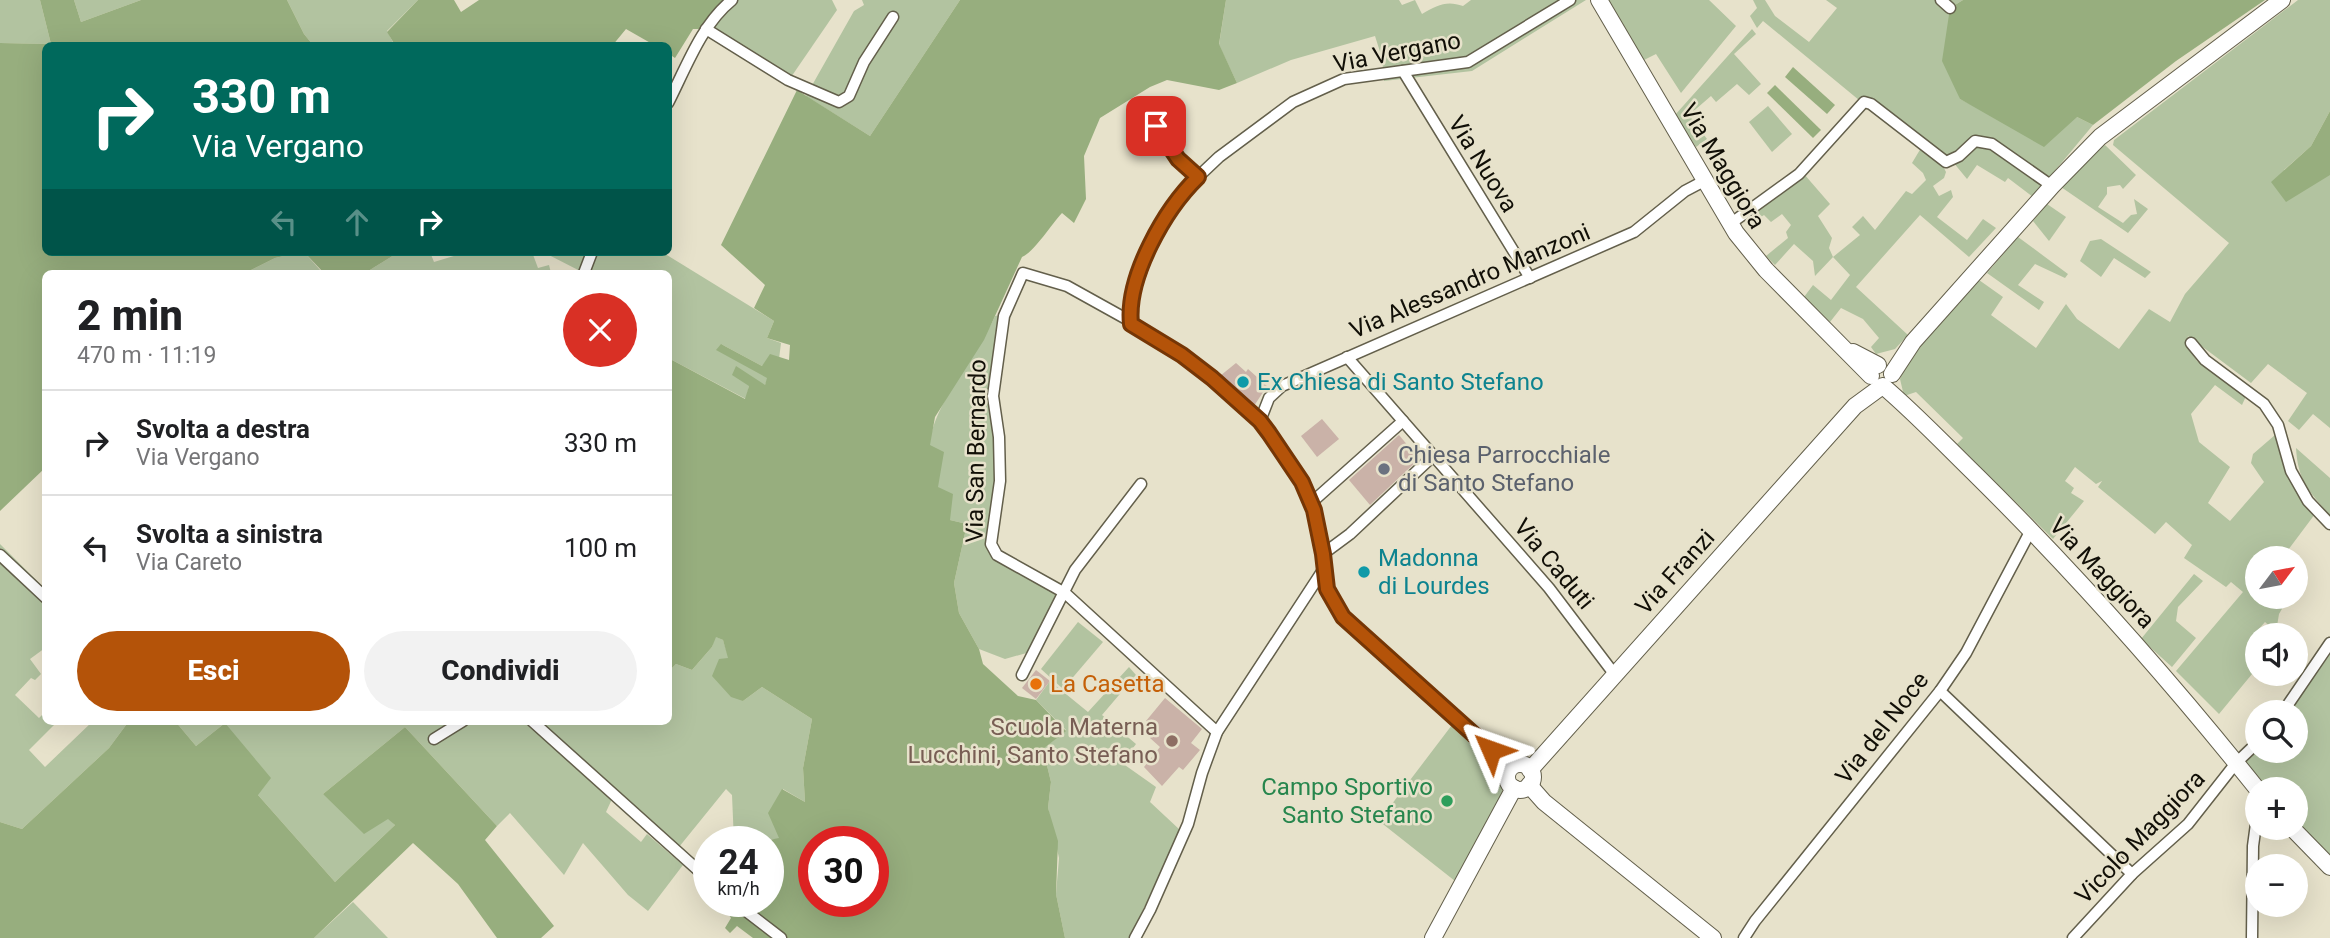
<!DOCTYPE html>
<html lang="it">
<meta charset="utf-8">
<style>
:root{--surface:#fff;--page:#f2f2f2;--text:#202124;--muted:#757577;--line:#e0e0e0;--accent:#b45309}
body{margin:0;font-family:Roboto,sans-serif;background:var(--page);color:var(--text);height:100vh;display:flex;flex-direction:column;font-size:26px;white-space:nowrap}
*{box-sizing:border-box;margin:0}
p{font-size:23px;color:var(--muted)}
.icon{flex:none;width:38px;height:38px;fill:none;stroke:currentColor;stroke-width:2;stroke-linecap:round;stroke-linejoin:round}
.map{position:relative;flex:1;overflow:hidden}
.side{position:absolute;left:42px;top:270px;width:630px;height:455px;display:flex;flex-direction:column;background:var(--surface);border-radius:10px;box-shadow:0 7px 28px #0002}
.side>*{flex:none}
.guide{position:absolute;left:42px;top:42px;width:630px;height:214px;border-radius:10px;box-shadow:0 7px 28px #0002;background:#00695c;color:#fff;overflow:hidden}
.needle{width:46px;rotate:58deg}
.controls{position:absolute;left:2245px;top:546px;display:grid;gap:14px}
.controls a{display:grid;place-items:center;width:63px;height:63px;border-radius:50%;background:var(--surface);box-shadow:0 7px 28px #0002;font-size:35px}
.speed{position:absolute;left:693px;top:826px;display:flex;gap:14px;font-size:35px;font-weight:700;text-align:center}
.speed>*{display:grid;place-content:center;width:91px;height:91px;border-radius:50%;background:var(--surface);box-shadow:0 7px 28px #0002;line-height:1}
.speed small{font-size:18px;font-weight:400}
.speed .limit{border:10px solid #d22;background:#fff;color:#111}
.pin{position:absolute;display:grid;place-items:center;width:60px;height:60px;color:#fff;margin:-30px;border-radius:14px;box-shadow:0 4px 10px #0006}
.me{position:absolute;width:77px;margin:-38px;rotate:313deg;stroke-linejoin:round;filter:drop-shadow(0 0 5px #0008)}
.turn{display:flex;align-items:center;gap:24px;height:147px;padding:0 35px;font-size:32px}
.turn .icon{width:91px;height:91px;stroke-width:2.5}
.turn b{display:block;font-size:49px;line-height:60px}
.lanes{display:flex;align-items:center;height:66px;padding:0 35px;background:#0003;justify-content:center;gap:35px;direction:ltr}
.lanes .off{opacity:.35}
.round{display:grid;place-items:center;flex:none;width:74px;height:74px;border-radius:37px;background:var(--page)}
.head{display:flex;align-items:center;justify-content:space-between;height:119px;padding:0 35px}
h1{font-size:42px;font-weight:800;line-height:52px}
.button{display:flex;gap:14px;margin-top:auto;padding:14px 35px}
.button a{flex:1;height:80px;border-radius:42px;background:var(--accent);color:#fff;font-size:28px;font-weight:800;line-height:80px;text-align:center}
.button a+a{background:var(--page);color:var(--text)}
ul{padding:0;list-style:none}
li{display:flex;align-items:center;gap:21px;height:105px;padding:0 35px;border-top:2px solid var(--line)}
li div{flex:1}
li b{display:block;font-size:26px}
li em{font-style:normal}
.map>svg:first-child{display:block}
</style>
<div class="map">
<svg width="2330" height="938" viewBox="0 0 2330 938">
<rect width="100%" height="100%" fill="#e7e2cb"/>
<g fill="#b2c3a0">
<polygon points="0,0 40,0 51,44 0,43"/>
<polygon points="74,0 141,0 81,22"/>
<polygon points="287,0 418,0 387,31 395,46 313,45 304,34"/>
<polygon points="732,0 832,0 837,10 787,83 710,36 720,10"/>
<polygon points="862,0 960,0 870,136 806,96 854,11 864,5"/>
<path d="M 1226,0 L 1399,0 L 1402,5 L 1415,0 L 1422,14 C 1437,5 1447,0 1463,6 L 1471,0 L 1586,0 L 1472,71 L 1384,81 L 1382,58 L 1375,36 L 1291,60 L 1237,83 L 1219,45 Z"/>
<polygon points="1605,0 1709,0 1736,26 1681,93 1656,54 1644,60"/>
<polygon points="1753,0 1765,0 1775,16 1809,42 1837,8 1826,0 1963,0 1950,8 1960,99 1994,116 2077,117 2093,125 2033,197 2008,178 2005,182 1977,165 1967,179 1953,162 1941,162 1946,172 1944,178 1933,186 1939,196 1951,190 1953,197 1937,217 1967,240 1983,219 1996,228 1969,257 1920,215 1856,287 1908,335 1895,349 1876,354 1871,347 1879,338 1863,319 1841,308 1830,322 1804,297 1813,285 1831,300 1850,275 1833,257 1815,276 1813,261 1794,244 1775,265 1766,256 1788,238 1786,232 1791,225 1782,214 1771,222 1764,215 1758,219 1752,212 1742,213 1739,209 1804,174 1830,204 1818,216 1832,238 1829,248 1833,257 1860,235 1852,227 1863,216 1875,230 1906,191 1912,194 1926,180 1923,173 1912,163 1921,148 1905,138 1763,21 1757,28 1750,16 1757,8"/>
<polygon points="2298,0 2330,0 2330,111 2311,146 2284,170 2330,175 2330,428 2313,414 2299,430 2288,421 2307,393 2268,364 2251,383 2188,336 2186,345 2197,361 2247,394 2242,405 2215,385 2191,414 2199,442 2230,467 2208,503 2230,521 2264,482 2251,463 2253,454 2275,435 2315,514 2282,558 2258,558 2258,597 2283,597 2286,602 2279,614 2276,632 2265,622 2249,640 2257,649 2257,668 2219,714 2176,671 2243,592 2231,582 2226,587 2184,558 2192,545 2166,522 2155,534 2098,487 2102,481 2096,484 2075,467 2065,481 2074,488 2071,493 2084,501 2053,539 1957,444 1963,438 1916,392 1904,396 1900,379 1908,358 1979,280 2003,297 1991,315 2036,348 2066,304 2077,319 2119,349 2149,309 2170,322 2185,294 2229,243 2113,145 2114,140"/>
<polygon points="1752,29 1756,34 1734,54 1761,84 1749,95 1737,84 1716,102 1711,96 1689,115 1707,139 1696,147 1675,115"/>
<polygon points="1768,106 1792,134 1772,152 1749,122"/>
<polygon points="2105,145 2136,175 2123,189 2120,185 2107,187 2107,194 2098,207 2123,223 2131,215 2137,214 2134,199 2148,209 2128,233 2061,187 2081,164"/>
<polygon points="2047,204 2066,217 2049,241 2033,221"/>
<polygon points="2018,237 2068,274 2065,278 2035,264 2018,285 2044,302 2039,310 1987,273"/>
<polygon points="2101,239 2151,272 2145,278 2114,258 2101,277 2080,261 2090,241"/>
<polygon points="301,252 304,252 321,271 318,273 245,273 275,258"/>
<polygon points="399,252 430,252 434,262 467,252 532,252 538,268 549,265 551,273 365,273"/>
<polygon points="543,252 662,252 774,321 767,338 781,343 779,359 762,366 721,344 768,378 765,385 749,386 746,399 672,360 669,365 668,273 584,273"/>
<path d="M 1000,315 L 990,376 L 990,396 L 996,437 L 997,481 L 987,545 L 1058,593 L 1030,652 L 1005,659 L 979,649 L 959,613 L 954,583 L 967,524 L 950,520 C 941,497 931,471 930,447 C 929,410 979,352 995,316 Z"/>
<path d="M 2296,448 L 2330,478 L 2330,516 C 2309,490 2298,482 2296,448 Z"/>
<polygon points="0,544 45,589 45,648 30,659 41,674 35,680 31,678 15,695 39,718 45,712 46,721 58,721 29,750 45,767 93,721 129,721 109,748 22,829 0,822"/>
<polygon points="2194,574 2203,581 2178,607 2176,621 2196,638 2172,667 2141,639"/>
<polygon points="1078,622 1103,642 1063,689 1041,669"/>
<polygon points="715,636 723,640 743,701 762,687 812,719 803,768 805,802 783,789 780,839 734,842 732,795 726,789 679,847 580,756 573,764 612,799 606,812 641,842 647,834 683,865 648,911 628,895 583,843 564,875 510,813 497,826 405,727 323,794 389,818 395,825 335,882 258,795 225,723 196,746 175,721 668,721 669,685 672,677 669,671 676,664 692,670 712,647"/>
<polygon points="2330,654 2330,859 2296,825 2296,789 2264,789 2245,768 2248,755 2257,749 2296,751 2296,712 2289,712"/>
<polygon points="1129,667 1136,675 1102,715 1136,744 1122,763 1156,787 1150,802 1180,830 1130,938 1065,938 1056,894 1059,858 1048,808 1051,782 1043,749 1066,730 1036,700 1050,681 1088,712"/>
<path d="M 1455,721 C 1477,744 1505,762 1502,798 L 1455,881 L 1379,821 Z"/>
<polygon points="353,902 388,938 314,938"/>
</g>
<g fill="#97ae7e" fill-rule="evenodd">
<polygon points="40,0 74,0 81,22 141,0 287,0 304,34 313,45 46,46 46,252 301,252 275,258 245,273 46,273 45,468 0,511 0,43 51,44"/>
<polygon points="418,0 454,0 461,12 479,0 732,0 706,29 693,29 675,58 669,54 668,46 654,45 626,29 612,46 395,45 387,32"/>
<path d="M 960,0 L 1226,0 L 1219,44 L 1237,83 L 1219,90 L 1167,80 L 1150,87 L 1100,118 L 1084,156 L 1086,199 L 1074,223 L 1062,213 C 1051,225 1034,252 1022,257 L 984,340 L 935,417 L 930,445 L 944,452 L 938,487 L 953,494 L 950,520 L 967,524 L 954,583 L 959,613 L 979,649 L 983,664 L 1018,696 L 1036,700 L 1066,731 L 1043,749 L 1051,782 L 1048,808 L 1058,841 L 1056,894 L 1065,938 L 753,938 L 737,926 L 730,933 L 725,928 L 731,918 L 727,912 L 735,901 L 768,901 L 768,842 L 764,841 L 779,838 L 768,813 L 782,789 L 805,802 L 803,768 L 812,719 L 762,687 L 743,701 L 731,697 L 712,676 L 719,659 L 728,658 L 723,640 L 716,637 L 712,647 L 692,670 L 676,664 L 669,671 L 672,677 L 669,685 L 668,618 L 672,614 L 668,610 L 669,365 L 672,360 L 745,399 L 749,386 L 732,375 L 736,366 L 765,385 L 767,378 L 716,350 L 721,344 L 762,366 L 770,354 L 789,360 L 790,345 L 767,338 L 774,321 L 754,308 L 765,285 L 721,245 L 797,90 L 870,136 ZM 814,842 L 873,842 L 873,901 L 814,901 Z"/>
<polygon points="1963,0 2265,0 2176,61 2093,125 2077,117 2044,147 1960,99 1942,61 1950,8"/>
<polygon points="1793,67 1835,105 1827,114 1785,77"/>
<polygon points="1775,85 1821,130 1813,138 1767,93"/>
<polygon points="2330,111 2330,175 2286,202 2271,182 2311,146"/>
<polygon points="304,252 399,252 365,273 324,273"/>
<polygon points="129,721 175,721 196,746 225,723 271,778 258,795 335,882 395,825 388,819 364,834 323,794 405,727 497,826 485,840 554,926 541,938 497,938 458,884 413,843 314,938 0,938 0,822 22,829 109,748"/>
</g>
<g fill="#cab2a8">
<polygon points="1236,363 1246,372 1248,369 1267,386 1254,406 1220,376"/>
<polygon points="1322,419 1339,439 1317,457 1301,436"/>
<polygon points="1399,435 1419,459 1370,505 1349,480"/>
<polygon points="1036,670 1050,681 1036,699 1022,688"/>
<polygon points="1165,698 1202,729 1191,743 1200,750 1183,770 1179,767 1162,786 1144,767 1160,747 1150,738 1157,730 1146,721"/>
</g>
<g fill="none" stroke-linecap="round" stroke-linejoin="round">
<defs>
<g id="street">
<polyline points="1941,0 1950,8"/>
<polyline points="706,29 788,80 839,102 849,96 864,62 893,17"/>
<polyline points="1403,71 1530,278"/>
<path d="M 668,103 C 686,68 701,25 732,0"/>
<polyline points="1147,113 1178,159 1198,177"/>
<polyline points="1730,224 1799,174 1864,102 1871,104 1946,162 1959,156 1975,141 1992,144 2052,186"/>
<polyline points="584,273 592,252"/>
<polyline points="1130,321 1134,292 1148,251 1168,212 1182,192 1219,157 1293,102 1344,79 1468,62 1570,0"/>
<polyline points="2191,343 2205,360 2264,404 2278,425 2291,471 2308,501 2330,524"/>
<polyline points="1347,357 1549,588 1615,675"/>
<polyline points="1260,421 1269,398 1282,386 1634,232 1685,191 1704,181"/>
<polyline points="1311,503 1403,421"/>
<polyline points="1323,554 1350,534 1433,456"/>
<polyline points="0,555 46,598"/>
<polyline points="1022,675 1075,570 1141,484"/>
<polyline points="1940,691 2132,874"/>
<polyline points="2283,712 2330,643"/>
<polyline points="532,721 709,880"/>
<polyline points="1217,732 1065,593 997,555 991,544 1000,481 999,437 993,396 1004,316 1023,273 1067,286 1130,321 1182,355 1260,421 1302,482 1314,510 1327,589 1343,617 1511,768"/>
<polyline points="434,739 463,721"/>
<polyline points="733,901 781,938"/>
<polyline points="1135,938 1150,910 1188,824 1202,773 1217,732 1325,567"/>
<polyline points="1744,938 1755,921 1940,691 1966,653 2031,530"/>
<polyline points="2073,938 2132,874 2188,824 2236,763 2258,742"/>
<polyline points="2252,938 2253,846 2258,809"/>
</g>
<g id="secondary">
<polyline points="1599,0 1736,233 1766,270 1871,376"/>
<polyline points="1853,352 1878,365"/>
<polyline points="1892,374 1913,342 2052,186 2100,137 2282,0"/>
<path d="M 1883,386 C 1917,415 1947,447 1979,478 C 2079,577 2170,680 2258,790"/>
<circle cx="1520" cy="777" r="13"/>
<polyline points="1530,770 1855,406 1881,387"/>
<polyline points="1529,785 1544,802 1713,938"/>
<polyline points="2292,828 2330,867"/>
<polyline points="1433,938 1514,788"/>
</g>
</defs>
<use href="#street" stroke="#635f4b" stroke-width="13"/>
<use href="#secondary" stroke="#635f4b" stroke-width="18"/>
<use href="#street" stroke="#fff" stroke-width="10"/>
<use href="#secondary" stroke="#fff" stroke-width="16"/>
</g>
<g fill="none" stroke-linecap="round" stroke-linejoin="round">
<defs>
<path id="route" d="M 1156,126 L 1178,159 L 1198,177 C 1165,209 1126,277 1131,324 L 1182,355 L 1212,378 L 1260,421 L 1269,433 L 1302,482 L 1314,510 L 1323,554 L 1327,589 L 1343,617 L 1491,750"/>
</defs>
<use href="#route" stroke="#753606" stroke-width="18"/>
<use href="#route" stroke="#b45309" stroke-width="12"/>
</g>
<g fill="#0f9aa8" stroke="#e7e2cb" stroke-width="2.5">
<circle cx="1243" cy="382" r="7"/>
<circle cx="1364" cy="572" r="7"/>
</g>
<circle fill="#6b7280" stroke="#e7e2cb" stroke-width="2.5" cx="1384" cy="469" r="7"/>
<circle fill="#e8710a" stroke="#e7e2cb" stroke-width="2.5" cx="1036" cy="684" r="7"/>
<circle fill="#8d6e63" stroke="#e7e2cb" stroke-width="2.5" cx="1172" cy="741" r="7"/>
<circle fill="#2e9e5b" stroke="#e7e2cb" stroke-width="2.5" cx="1447" cy="801" r="7"/>
<g text-anchor="middle" dominant-baseline="central" stroke-width="5" stroke-linejoin="round" paint-order="stroke">
<g font-size="24" fill="#110f07" stroke="#e7e2cb">
<text transform="translate(1397 52) rotate(-11)">Via Vergano</text>
<text transform="translate(1483 164) rotate(58)">Via Nuova</text>
<text transform="translate(1723 166) rotate(59)">Via Maggiora</text>
<text transform="translate(1470 281) rotate(-23)">Via Alessandro Manzoni</text>
<text transform="translate(976 451) rotate(-89)">Via San Bernardo</text>
<text transform="translate(1554 564) rotate(50)">Via Caduti</text>
<text transform="translate(1675 572) rotate(-48)">Via Franzi</text>
<text transform="translate(2102 573) rotate(47)">Via Maggiora</text>
<text transform="translate(1882 728) rotate(-52)">Via del Noce</text>
<text transform="translate(2140 837) rotate(-46)">Vicolo Maggiora</text>
</g>
<g font-size="24" fill="#0d838f" stroke="#e7e2cb" text-anchor="start">
<text x="1257" y="382">Ex Chiesa di Santo Stefano</text>
<text x="1378" y="558">Madonna<tspan x="1378" dy="28">di Lourdes</tspan></text>
</g>
<g font-size="24" fill="#5b616d" stroke="#e7e2cb" text-anchor="start">
<text x="1398" y="455">Chiesa Parrocchiale<tspan x="1398" dy="28">di Santo Stefano</tspan></text>
</g>
<g font-size="24" fill="#c56008" stroke="#e7e2cb" text-anchor="start">
<text x="1050" y="684">La Casetta</text>
</g>
<g font-size="24" fill="#785e54" stroke="#e7e2cb" text-anchor="end">
<text x="1158" y="727">Scuola Materna<tspan x="1158" dy="28">Lucchini, Santo Stefano</tspan></text>
</g>
<g font-size="24" fill="#27864d" stroke="#e7e2cb" text-anchor="end">
<text x="1433" y="787">Campo Sportivo<tspan x="1433" dy="28">Santo Stefano</tspan></text>
</g>
</g>
</svg>
<div class="controls">
<a><svg class="needle" viewBox="-14 -14 28 28"><path d="M0-13l5 13h-10z" fill="#e53935"/><path d="M0 13l5-13h-10z" fill="#757577"/></svg></a>
<a><svg class="icon" aria-label="sound" viewBox="0 0 24 24"><path d="M4 9h4l5-4v14l-5-4H4zM17 9q2 3 0 6"/></svg></a>
<a><svg class="icon" aria-label="search" viewBox="0 0 24 24"><circle cx="10" cy="10" r="6"/><path d="M15 15l6 6"/></svg></a>
<a>+</a>
<a>−</a>
</div>
<div class="speed"><div>24<small>km/h</small></div><div class="limit">30</div></div>
<div class="pin" style="left:1156px;top:126px;background:#d93025"><svg class="icon" aria-label="arrive" viewBox="0 0 24 24"><path d="M6 21V4h12l-3 4 3 4H6"/></svg></div>
<svg class="me" style="left:1491px;top:750px" viewBox="-20 -20 40 40"><path d="M0-17L14 15 0 8-14 15z" fill="#b45309" stroke="#fff" stroke-width="4"/></svg>
<div class="guide">
<div class="turn"><svg class="icon" aria-label="right" viewBox="0 0 24 24"><path d="M7 20v-9h11M14 6l5 5-5 5"/></svg><div><b>330 m</b>Via Vergano</div></div>
<div class="lanes"><svg class="icon off" aria-label="left" viewBox="0 0 24 24"><path d="M17 20v-9H6M10 6l-5 5 5 5"/></svg><svg class="icon off" aria-label="ahead" viewBox="0 0 24 24"><path d="M12 20V5M6 11l6-6 6 6"/></svg><svg class="icon" aria-label="right" viewBox="0 0 24 24"><path d="M7 20v-9h11M14 6l5 5-5 5"/></svg></div>
</div>
<section class="side">
<div class="head"><div><h1>2 min</h1><p>470 m · 11:19</p></div><a class="round" style="background:#d93025;color:#fff"><svg class="icon" aria-label="close" viewBox="0 0 24 24"><path d="M6 6l12 12M18 6L6 18"/></svg></a></div>
<ul>
<li><svg class="icon" aria-label="right" viewBox="0 0 24 24"><path d="M7 20v-9h11M14 6l5 5-5 5"/></svg><div><b>Svolta a destra</b><p>Via Vergano</p></div><em>330 m</em></li>
<li><svg class="icon" aria-label="left" viewBox="0 0 24 24"><path d="M17 20v-9H6M10 6l-5 5 5 5"/></svg><div><b>Svolta a sinistra</b><p>Via Careto</p></div><em>100 m</em></li>
</ul>
<div class="button"><a>Esci</a><a>Condividi</a></div>
</section>
</div>
